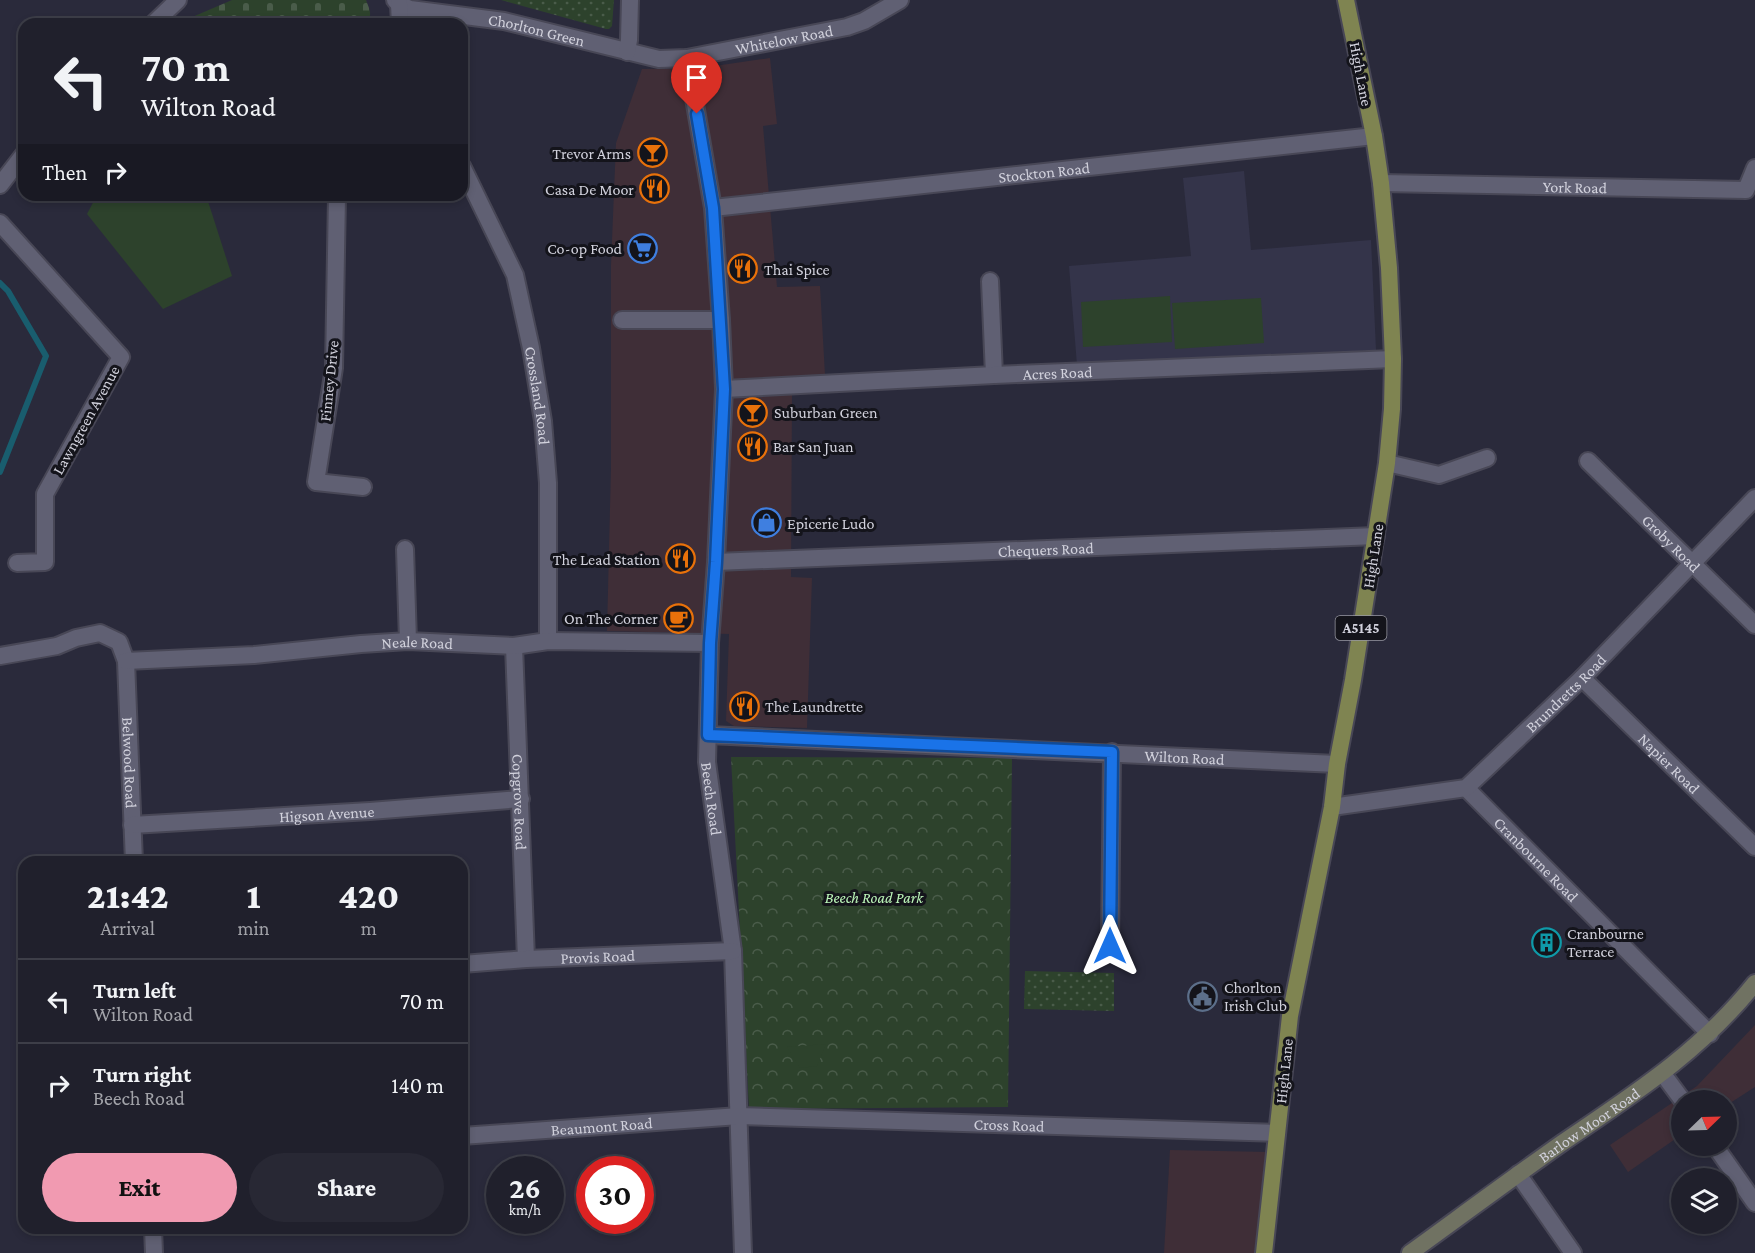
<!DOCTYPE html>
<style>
:root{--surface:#20202c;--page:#282834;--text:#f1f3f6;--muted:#a2a3a9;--line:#3d3e48;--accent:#f19ab1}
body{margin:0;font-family:"Crimson Pro",serif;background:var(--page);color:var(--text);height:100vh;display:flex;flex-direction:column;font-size:22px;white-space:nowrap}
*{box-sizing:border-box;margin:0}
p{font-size:20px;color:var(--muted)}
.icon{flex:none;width:33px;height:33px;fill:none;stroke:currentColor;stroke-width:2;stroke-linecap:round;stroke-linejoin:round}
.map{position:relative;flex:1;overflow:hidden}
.side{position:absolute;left:18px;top:856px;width:450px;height:378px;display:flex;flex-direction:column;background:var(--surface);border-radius:18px;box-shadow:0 3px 9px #0003,0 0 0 2px var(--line)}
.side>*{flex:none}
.banner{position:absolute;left:18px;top:18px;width:450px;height:183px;border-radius:18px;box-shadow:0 3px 9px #0003,0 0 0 2px var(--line);background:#20202c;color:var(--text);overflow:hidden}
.needle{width:39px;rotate:67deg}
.fabs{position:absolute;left:1671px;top:1090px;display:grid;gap:12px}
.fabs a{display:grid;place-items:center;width:66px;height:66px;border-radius:50%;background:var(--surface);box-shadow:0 3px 9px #0003,0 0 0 2px var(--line);font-size:30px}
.speed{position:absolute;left:486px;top:1156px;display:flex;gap:12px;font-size:30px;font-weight:700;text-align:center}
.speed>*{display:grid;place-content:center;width:78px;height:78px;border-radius:50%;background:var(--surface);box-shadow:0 3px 9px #0003,0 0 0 2px var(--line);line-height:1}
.speed small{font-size:15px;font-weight:400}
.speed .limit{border:9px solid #d22;background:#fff;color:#111}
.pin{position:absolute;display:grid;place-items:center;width:51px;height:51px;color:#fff;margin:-62px -26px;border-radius:50% 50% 50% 0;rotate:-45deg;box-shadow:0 0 6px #0007}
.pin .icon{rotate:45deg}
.me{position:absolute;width:66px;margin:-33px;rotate:0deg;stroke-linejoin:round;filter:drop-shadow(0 0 4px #0008)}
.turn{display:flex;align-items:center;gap:21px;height:126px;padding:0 24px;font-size:27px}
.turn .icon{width:78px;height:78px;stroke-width:2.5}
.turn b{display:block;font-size:42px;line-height:51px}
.then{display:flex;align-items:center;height:57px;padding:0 24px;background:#0003;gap:12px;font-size:22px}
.eta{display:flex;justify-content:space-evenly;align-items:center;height:102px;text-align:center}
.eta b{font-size:36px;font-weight:800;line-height:42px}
.action{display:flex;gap:12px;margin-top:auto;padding:12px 24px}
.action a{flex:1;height:69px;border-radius:36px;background:var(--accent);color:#111;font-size:24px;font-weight:800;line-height:69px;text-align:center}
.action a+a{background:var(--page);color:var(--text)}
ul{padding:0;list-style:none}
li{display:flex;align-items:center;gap:18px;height:84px;padding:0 24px;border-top:2px solid var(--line)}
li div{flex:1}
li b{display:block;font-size:22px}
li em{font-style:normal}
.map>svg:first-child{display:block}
</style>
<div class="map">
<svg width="1755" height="1253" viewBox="0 0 1755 1253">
<defs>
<pattern id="grass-dots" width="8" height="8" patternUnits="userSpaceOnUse" patternTransform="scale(1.5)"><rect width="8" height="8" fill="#2d422c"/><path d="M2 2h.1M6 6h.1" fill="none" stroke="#4a5c4a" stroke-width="1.8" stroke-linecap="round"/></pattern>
<pattern id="cemetery-stones" width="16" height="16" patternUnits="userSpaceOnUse" patternTransform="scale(1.5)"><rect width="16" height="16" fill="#2d422c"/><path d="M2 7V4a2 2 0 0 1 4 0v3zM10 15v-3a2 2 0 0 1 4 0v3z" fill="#4a5c4a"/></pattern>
<pattern id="park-crowns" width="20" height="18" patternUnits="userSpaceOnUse" patternTransform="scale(1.5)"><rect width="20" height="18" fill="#2d422c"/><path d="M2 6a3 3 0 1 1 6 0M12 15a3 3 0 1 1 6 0" fill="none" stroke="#4a5c4a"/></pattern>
</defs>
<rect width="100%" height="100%" fill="#2a2a3b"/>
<g fill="#3f2e37">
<polygon points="770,58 777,124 763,126 777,287 820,286 826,393 792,395 791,577 812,578 807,728 734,726 726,721 729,634 607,631 611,468 611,265 616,143 642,69 701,68"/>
<polygon points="1755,1025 1755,1087 1727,1105 1726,1101 1682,1101 1681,1135 1628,1172 1610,1145 1697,1086"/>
<polygon points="1170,1150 1269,1152 1254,1253 1164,1253"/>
</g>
<polygon fill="#34344a" points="1244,171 1251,250 1371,240 1376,350 1077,365 1069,266 1191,256 1183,178"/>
<g fill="url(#grass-dots)">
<polygon points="501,0 614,0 612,26 609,29 606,29"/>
<polygon points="1025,971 1114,973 1114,1011 1024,1009"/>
</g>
<path fill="url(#cemetery-stones)" d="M 232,0 L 366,0 C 370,11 374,17 363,24 L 176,24 Z"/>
<polygon fill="url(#park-crowns)" points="731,757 1012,758 1008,1107 749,1109"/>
<g fill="#2d422c">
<polygon points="97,195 206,195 232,276 163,309 87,214"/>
<polygon points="1170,296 1172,342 1083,347 1081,302"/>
<polygon points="1261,298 1264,343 1175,349 1172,303"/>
<polygon points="826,1044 817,1066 800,1068 787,1047"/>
</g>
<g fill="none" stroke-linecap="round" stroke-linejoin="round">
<polyline stroke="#195d6e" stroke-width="6" points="0,283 8,291 46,356 0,472"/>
<defs>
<g id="minor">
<path id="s1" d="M 395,0 L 399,4 L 410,9 L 504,21 L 659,59 L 687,58 L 847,27 L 864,21 L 900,0"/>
<polyline points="399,4 400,24"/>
<polyline points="153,24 178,0"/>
<polyline points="627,52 629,40 630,0"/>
<path id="s2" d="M 687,58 L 713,208 L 721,320 L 724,389 L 716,562 L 710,643 L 707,762 L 733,951 L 743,1253"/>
<path id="s3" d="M 462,166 L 515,275 L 531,348 L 543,421 L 548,483 L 548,641"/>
<path id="s4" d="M 1381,183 L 1746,190 L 1755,168"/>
<polyline points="0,185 24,154"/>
<polyline points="337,195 334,368 316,482 363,487"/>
<path id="s5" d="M 713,208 L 1374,136"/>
<polyline points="0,223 121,357 45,494 45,562 17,563"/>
<polyline points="990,281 994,375"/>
<polyline points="622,320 721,320"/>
<path id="s6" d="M 724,389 L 994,375 L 1393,359"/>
<path id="s7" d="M 1588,461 L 1755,625"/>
<polyline points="1387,463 1439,475 1487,458"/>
<polyline points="405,549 408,641"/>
<path id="s8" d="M 716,562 L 1376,536"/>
<path id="s9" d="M 514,646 L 526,959"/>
<path id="s10" d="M 0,656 L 57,646 L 76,638 L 100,633 L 119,642 L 126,661 L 134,862"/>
<path id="s11" d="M 126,661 L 254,655 L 361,644 L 408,641 L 514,646 L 548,641 L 710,643"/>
<path id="s12" d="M 1582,678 L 1755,847"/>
<path id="s13" d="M 708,735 L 1337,764"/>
<path id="s14" d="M 1466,788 L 1710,1034"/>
<path id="s15" d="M 1332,807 L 1466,788 L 1582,678 L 1755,498"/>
<path id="s16" d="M 132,825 L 370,811 L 521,799"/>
<polyline points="1110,947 1112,752"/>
<path id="s17" d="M 462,964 L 526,959 L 733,951"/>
<polyline points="1663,1074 1683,1101"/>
<path id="s18" d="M 462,1136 L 739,1116 L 1277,1133"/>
<polyline points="1715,1146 1755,1203"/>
<polyline points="1518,1174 1573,1253"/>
<polyline points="153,1228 154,1253"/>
</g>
<g id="secondary">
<path id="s19" d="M 1410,1253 C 1461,1216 1511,1179 1562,1143 C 1634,1094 1700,1052 1755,983"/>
</g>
<polyline id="primary" points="1264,1253 1290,1016 1332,807 1337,764 1353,680 1387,463 1392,409 1393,359 1389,268 1381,183 1374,136 1346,0"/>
</defs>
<use href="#minor" stroke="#484756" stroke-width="20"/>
<use href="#secondary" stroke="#484756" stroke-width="20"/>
<use href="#primary" stroke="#484756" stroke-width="20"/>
<use href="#minor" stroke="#606073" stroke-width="16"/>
<use href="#secondary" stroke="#707262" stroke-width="16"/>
<use href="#primary" stroke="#7f8451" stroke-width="16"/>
</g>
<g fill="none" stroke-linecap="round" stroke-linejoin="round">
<defs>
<polyline id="route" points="697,114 713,208 724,389 716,562 710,643 708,735 1112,752 1110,946"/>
</defs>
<use href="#route" stroke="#114b97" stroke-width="15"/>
<use href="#route" stroke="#1a73e8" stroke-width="10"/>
</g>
<defs>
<symbol id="bar-ring" viewBox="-11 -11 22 22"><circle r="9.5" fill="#14141b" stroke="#e8710a" stroke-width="1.5"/><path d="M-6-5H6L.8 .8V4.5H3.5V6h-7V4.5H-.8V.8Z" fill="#e8710a"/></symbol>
<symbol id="restaurant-ring" viewBox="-11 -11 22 22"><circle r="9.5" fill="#14141b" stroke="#e8710a" stroke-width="1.5"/><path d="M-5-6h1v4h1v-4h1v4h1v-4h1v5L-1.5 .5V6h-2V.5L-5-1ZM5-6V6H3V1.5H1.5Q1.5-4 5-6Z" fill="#e8710a"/></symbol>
<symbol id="supermarket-ring" viewBox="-11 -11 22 22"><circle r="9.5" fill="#14141b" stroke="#3f7fe0" stroke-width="1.5"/><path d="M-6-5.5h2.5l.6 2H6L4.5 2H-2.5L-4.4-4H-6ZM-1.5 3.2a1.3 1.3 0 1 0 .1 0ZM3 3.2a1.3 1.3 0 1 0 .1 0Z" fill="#3f7fe0"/></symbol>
<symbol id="shop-ring" viewBox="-11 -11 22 22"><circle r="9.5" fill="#14141b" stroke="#3f7fe0" stroke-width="1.5"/><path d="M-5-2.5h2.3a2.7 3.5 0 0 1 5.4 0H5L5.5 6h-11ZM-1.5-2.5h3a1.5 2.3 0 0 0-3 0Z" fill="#3f7fe0"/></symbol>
<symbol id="cafe-ring" viewBox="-11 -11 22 22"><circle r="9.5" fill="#14141b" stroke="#e8710a" stroke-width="1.5"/><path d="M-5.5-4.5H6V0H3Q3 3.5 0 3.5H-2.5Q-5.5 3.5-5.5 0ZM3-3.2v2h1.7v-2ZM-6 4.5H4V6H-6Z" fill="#e8710a"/></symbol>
<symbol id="building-ring" viewBox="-11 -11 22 22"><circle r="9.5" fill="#14141b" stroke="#0f9aa8" stroke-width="1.5"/><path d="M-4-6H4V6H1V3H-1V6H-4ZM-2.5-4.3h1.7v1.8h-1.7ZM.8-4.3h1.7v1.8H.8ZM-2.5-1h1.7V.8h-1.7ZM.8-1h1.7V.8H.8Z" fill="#0f9aa8"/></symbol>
<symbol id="civic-ring" viewBox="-11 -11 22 22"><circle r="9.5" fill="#14141b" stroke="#5c6f8a" stroke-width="1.5"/><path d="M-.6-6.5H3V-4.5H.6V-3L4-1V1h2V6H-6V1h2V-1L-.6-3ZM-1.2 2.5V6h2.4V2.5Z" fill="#5c6f8a"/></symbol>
</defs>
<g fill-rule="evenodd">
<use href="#bar-ring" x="636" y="136" width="33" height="33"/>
<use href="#restaurant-ring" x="638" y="172" width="33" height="33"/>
<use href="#supermarket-ring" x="626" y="232" width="33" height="33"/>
<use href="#restaurant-ring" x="726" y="252" width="33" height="33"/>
<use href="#bar-ring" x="736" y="396" width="33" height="33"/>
<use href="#restaurant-ring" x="736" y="430" width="33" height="33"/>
<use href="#shop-ring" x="750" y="506" width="33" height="33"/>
<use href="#restaurant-ring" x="664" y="542" width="33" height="33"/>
<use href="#cafe-ring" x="662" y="602" width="33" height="33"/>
<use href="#restaurant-ring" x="728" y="690" width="33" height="33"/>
<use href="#building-ring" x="1530" y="926" width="33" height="33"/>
<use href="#civic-ring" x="1186" y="980" width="33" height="33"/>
</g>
<g text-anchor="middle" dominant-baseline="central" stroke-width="6" stroke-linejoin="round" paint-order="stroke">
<rect fill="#14141b" stroke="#9898a2" stroke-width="1.5" x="1335.5" y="616" width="51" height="24" rx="4.5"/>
<g font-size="15" font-weight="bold" fill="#d1d1dc">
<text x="1361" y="628">A5145</text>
</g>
<g font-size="16" fill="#d1d1dc" stroke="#14141b">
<text stroke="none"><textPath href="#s1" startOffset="146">Chorlton Green</textPath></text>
<text stroke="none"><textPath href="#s1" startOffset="399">Whitelow Road</textPath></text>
<text transform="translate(1361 74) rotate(79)">High Lane</text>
<text stroke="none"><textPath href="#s5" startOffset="333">Stockton Road</textPath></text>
<text stroke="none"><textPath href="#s4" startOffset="194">York Road</textPath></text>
<text stroke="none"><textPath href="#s6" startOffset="334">Acres Road</textPath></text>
<text transform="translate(329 381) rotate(-84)">Finney Drive</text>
<text stroke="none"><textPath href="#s3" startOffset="244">Crossland Road</textPath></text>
<text transform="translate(86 420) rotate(-61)">Lawngreen Avenue</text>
<text stroke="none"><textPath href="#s7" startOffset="117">Groby Road</textPath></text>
<text stroke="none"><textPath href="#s8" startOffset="330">Chequers Road</textPath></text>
<text transform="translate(1373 556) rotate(-81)">High Lane</text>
<text stroke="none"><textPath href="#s11" startOffset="292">Neale Road</textPath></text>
<text stroke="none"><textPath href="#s15" startOffset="273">Brundretts Road</textPath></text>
<text stroke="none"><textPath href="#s13" startOffset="477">Wilton Road</textPath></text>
<text stroke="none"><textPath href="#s10" startOffset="246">Belwood Road</textPath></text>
<text stroke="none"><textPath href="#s12" startOffset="122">Napier Road</textPath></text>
<text stroke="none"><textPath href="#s2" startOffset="744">Beech Road</textPath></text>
<text stroke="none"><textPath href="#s9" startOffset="156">Copgrove Road</textPath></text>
<text stroke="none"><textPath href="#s16" startOffset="195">Higson Avenue</textPath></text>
<text stroke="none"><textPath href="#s14" startOffset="100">Cranbourne Road</textPath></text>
<text stroke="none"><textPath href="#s17" startOffset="136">Provis Road</textPath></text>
<text transform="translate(1284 1071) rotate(-84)">High Lane</text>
<text stroke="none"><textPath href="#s18" startOffset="548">Cross Road</textPath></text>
<text stroke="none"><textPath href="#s19" startOffset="220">Barlow Moor Road</textPath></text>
<text stroke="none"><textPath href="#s18" startOffset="140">Beaumont Road</textPath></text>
</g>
<g font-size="16" fill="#d1d1dc" stroke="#14141b" text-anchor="start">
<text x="631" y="153" text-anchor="end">Trevor Arms</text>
<text x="634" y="189" text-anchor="end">Casa De Moor</text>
<text x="622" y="248" text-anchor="end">Co-op Food</text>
<text x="764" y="269">Thai Spice</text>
<text x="774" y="412">Suburban Green</text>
<text x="773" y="446">Bar San Juan</text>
<text x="787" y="523">Epicerie Ludo</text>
<text x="660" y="559" text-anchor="end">The Lead Station</text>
<text x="658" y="618" text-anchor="end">On The Corner</text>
<text x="765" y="706">The Laundrette</text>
<text x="1567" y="933">Cranbourne<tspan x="1567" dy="18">Terrace</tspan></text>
<text x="1224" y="987">Chorlton<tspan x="1224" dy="18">Irish Club</tspan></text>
</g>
<g font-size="16" font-style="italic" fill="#bcf6b9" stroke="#14141b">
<text x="874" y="897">Beech Road Park</text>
</g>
</g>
</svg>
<div class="fabs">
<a><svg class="needle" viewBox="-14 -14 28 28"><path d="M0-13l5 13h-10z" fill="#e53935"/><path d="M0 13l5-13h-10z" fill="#a2a3a9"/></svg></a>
<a><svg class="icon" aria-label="layers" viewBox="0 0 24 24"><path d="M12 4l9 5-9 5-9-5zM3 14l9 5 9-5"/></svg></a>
</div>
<div class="speed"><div>26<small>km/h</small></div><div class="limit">30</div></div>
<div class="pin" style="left:697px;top:114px;background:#d93025"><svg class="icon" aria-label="arrive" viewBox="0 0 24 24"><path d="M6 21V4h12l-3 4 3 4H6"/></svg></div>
<svg class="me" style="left:1110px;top:946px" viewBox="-20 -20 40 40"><path d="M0-17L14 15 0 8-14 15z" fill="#1a73e8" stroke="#fff" stroke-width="4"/></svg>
<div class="banner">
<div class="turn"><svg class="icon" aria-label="left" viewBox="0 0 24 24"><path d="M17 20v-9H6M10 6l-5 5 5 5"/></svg><div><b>70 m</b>Wilton Road</div></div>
<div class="then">Then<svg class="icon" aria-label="right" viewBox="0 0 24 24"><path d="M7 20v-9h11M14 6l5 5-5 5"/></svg></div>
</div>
<section class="side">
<div class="eta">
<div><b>21:42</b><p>Arrival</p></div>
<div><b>1</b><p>min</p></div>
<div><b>420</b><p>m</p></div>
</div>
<ul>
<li><svg class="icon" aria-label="left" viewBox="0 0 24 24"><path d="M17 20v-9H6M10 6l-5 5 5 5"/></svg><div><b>Turn left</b><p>Wilton Road</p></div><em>70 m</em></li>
<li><svg class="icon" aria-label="right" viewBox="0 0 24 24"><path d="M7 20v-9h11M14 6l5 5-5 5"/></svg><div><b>Turn right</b><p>Beech Road</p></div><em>140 m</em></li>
</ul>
<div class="action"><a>Exit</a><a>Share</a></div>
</section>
</div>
